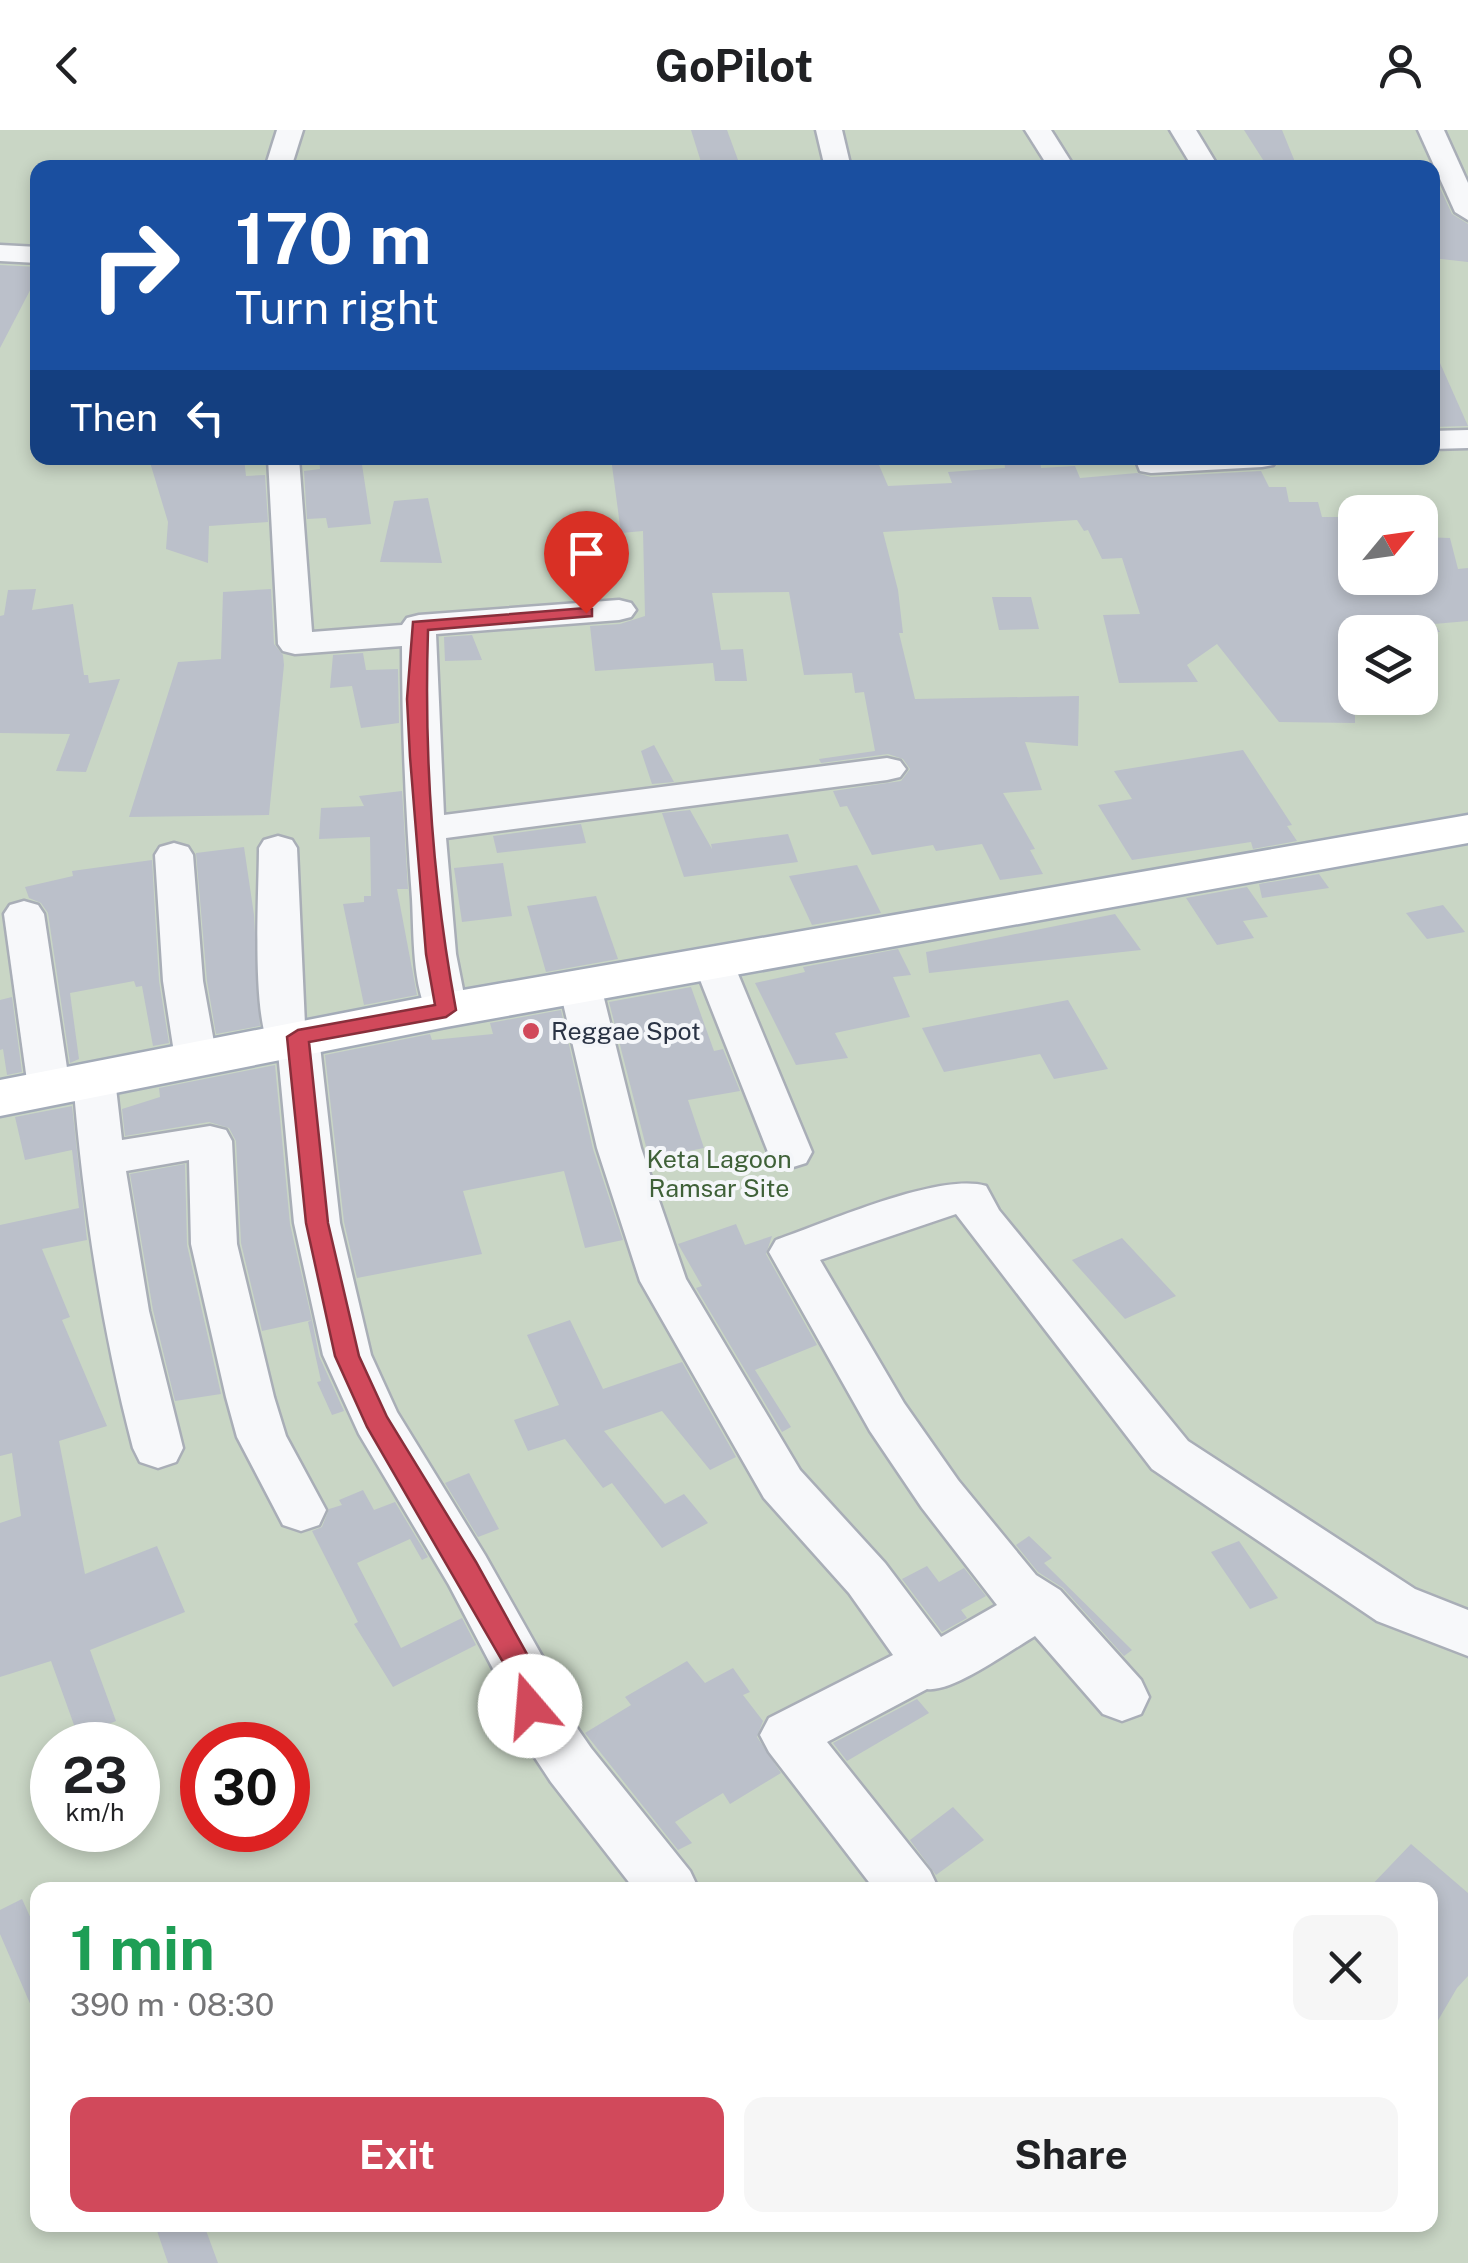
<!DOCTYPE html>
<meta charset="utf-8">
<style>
:root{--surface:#fff;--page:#f6f6f6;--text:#202124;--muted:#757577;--accent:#d1495b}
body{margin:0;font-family:"Public Sans",sans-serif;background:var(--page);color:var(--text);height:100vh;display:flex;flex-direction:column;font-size:38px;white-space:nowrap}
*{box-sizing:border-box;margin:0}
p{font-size:32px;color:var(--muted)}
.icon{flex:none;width:55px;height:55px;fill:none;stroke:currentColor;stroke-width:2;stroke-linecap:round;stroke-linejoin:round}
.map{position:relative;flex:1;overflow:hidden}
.drawer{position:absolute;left:30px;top:1752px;width:1408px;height:350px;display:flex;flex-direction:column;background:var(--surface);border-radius:20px;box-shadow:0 5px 15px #0003}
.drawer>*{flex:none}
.hud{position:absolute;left:30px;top:30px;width:1410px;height:305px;border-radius:20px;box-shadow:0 5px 15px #0003;background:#1a4fa0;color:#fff;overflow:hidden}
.needle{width:65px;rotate:61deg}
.buttons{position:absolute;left:1338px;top:365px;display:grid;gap:20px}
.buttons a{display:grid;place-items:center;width:100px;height:100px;border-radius:20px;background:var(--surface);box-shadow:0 5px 15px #0003;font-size:50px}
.speed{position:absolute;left:30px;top:1592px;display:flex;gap:20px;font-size:50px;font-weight:700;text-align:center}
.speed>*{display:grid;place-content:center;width:130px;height:130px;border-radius:50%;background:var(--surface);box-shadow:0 5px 15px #0003;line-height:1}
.speed small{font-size:25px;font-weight:400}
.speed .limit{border:15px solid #d22;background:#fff;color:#111}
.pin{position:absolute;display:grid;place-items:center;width:85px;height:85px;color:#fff;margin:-102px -42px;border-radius:50% 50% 50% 0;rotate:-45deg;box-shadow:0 0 10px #0007}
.pin .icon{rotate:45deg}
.me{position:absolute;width:110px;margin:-55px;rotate:342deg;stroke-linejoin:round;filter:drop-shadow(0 0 8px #0008)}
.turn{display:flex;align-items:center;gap:35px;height:210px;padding:0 40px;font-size:45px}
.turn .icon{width:130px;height:130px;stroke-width:2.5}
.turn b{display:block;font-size:70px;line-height:85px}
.then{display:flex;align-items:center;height:95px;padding:0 40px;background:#0003;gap:20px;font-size:38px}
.round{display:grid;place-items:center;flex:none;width:105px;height:105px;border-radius:20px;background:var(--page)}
.head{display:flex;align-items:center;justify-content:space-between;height:170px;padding:0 40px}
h1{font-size:60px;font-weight:700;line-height:75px;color:#1e9e55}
.primary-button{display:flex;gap:20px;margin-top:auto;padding:20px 40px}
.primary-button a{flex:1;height:115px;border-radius:20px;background:var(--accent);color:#fff;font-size:40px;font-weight:700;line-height:115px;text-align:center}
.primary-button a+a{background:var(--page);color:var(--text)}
header{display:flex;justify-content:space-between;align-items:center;height:130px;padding:0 40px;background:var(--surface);font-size:45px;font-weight:700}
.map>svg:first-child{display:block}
</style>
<header><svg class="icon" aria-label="back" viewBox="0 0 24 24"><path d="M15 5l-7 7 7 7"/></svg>GoPilot<svg class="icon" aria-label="person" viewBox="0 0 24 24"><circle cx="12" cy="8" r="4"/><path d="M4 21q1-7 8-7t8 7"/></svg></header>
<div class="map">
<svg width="1468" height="2133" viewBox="0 0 1468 2133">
<rect width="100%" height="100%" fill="#e4e7ec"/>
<path fill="#c9d6c5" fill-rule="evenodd" d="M 0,0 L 1468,0 L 1468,2133 L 0,2133 ZM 38,38 L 1432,38 L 1432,328 L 38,328 ZM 1355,382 L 1420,382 L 1420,448 L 1355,448 ZM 1355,502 L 1420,502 L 1420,568 L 1355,568 ZM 52,1615 L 138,1615 L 138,1700 L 52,1700 ZM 202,1615 L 288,1615 L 288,1700 L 202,1700 ZM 38,1760 L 1430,1760 L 1430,2095 L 38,2095 Z"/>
<g fill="#bbc0ca">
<polygon points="691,0 727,0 738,30 701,32"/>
<polygon points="1244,0 1282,0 1295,32 1265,33"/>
<polygon points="1432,41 1452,84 1468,94 1468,132 1432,128"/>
<polygon points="0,135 38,137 38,145 0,218"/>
<polygon points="1432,215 1468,296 1432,297"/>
<polygon points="244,328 246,346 265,345 268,392 209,396 208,433 166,419 168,392 149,329"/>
<polygon points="319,328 361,328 371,394 328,398 326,388 307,389 304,341 320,339"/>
<polygon points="611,328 876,328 888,356 952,353 948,342 1005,338 1004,328 1040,328 1041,338 1075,336 1080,348 1137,343 1151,347 1261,341 1269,357 1286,357 1289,372 1318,372 1322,387 1355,387 1355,448 1420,448 1420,407 1450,408 1458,439 1468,438 1468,491 1434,494 1440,502 1404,502 1392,489 1395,502 1355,502 1355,593 1279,592 1217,514 1187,535 1198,552 1119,553 1103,485 1140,484 1122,428 1102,429 1088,400 1084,401 1077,390 883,402 898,460 903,503 899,503 915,569 1079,566 1078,616 1025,612 1042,660 1003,663 1035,719 1030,720 1043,744 1000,750 982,714 936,721 933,715 872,725 847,676 840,677 833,661 901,651 910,639 903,629 888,624 821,633 819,629 875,621 864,562 855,563 852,543 804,545 789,462 712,463 721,520 743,519 747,551 715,551 713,533 595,541 590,496 620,494 645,486 643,401 621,403"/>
<polygon points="428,368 442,433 380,432 394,371"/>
<polygon points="36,459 32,480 73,474 84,545 88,545 89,553 120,549 86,642 56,641 70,604 0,603 0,486 4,485 8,460"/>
<polygon points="271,459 274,514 283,525 284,535 269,685 129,687 178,532 221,529 223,462"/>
<polygon points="992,467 1031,467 1039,499 999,500"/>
<polygon points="472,505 482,530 445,531 444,507"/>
<polygon points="363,523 366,540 398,539 399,593 361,598 352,556 330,558 333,525"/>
<polygon points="654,615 674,652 652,654 641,621"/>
<polygon points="1243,620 1292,695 1287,696 1297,711 1253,719 1251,712 1132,730 1098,675 1132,669 1114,641"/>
<polygon points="402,661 408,759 397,759 417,865 364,875 343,774 364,772 364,766 371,766 370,707 319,709 321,678 364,676 359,666"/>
<polygon points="690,680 712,719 711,714 788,704 798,732 684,747 662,683"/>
<polygon points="581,694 586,713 497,723 493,706"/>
<polygon points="244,717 254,785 260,896 216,904 207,851 196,723"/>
<polygon points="152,730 159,851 169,913 153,916 142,856 136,857 134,851 70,863 79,929 70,933 48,783 41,773 29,768 25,757 73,746 72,741"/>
<polygon points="503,733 512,786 462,792 454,738"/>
<polygon points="857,735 881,783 812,795 789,746"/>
<polygon points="1319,744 1329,758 1262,768 1259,754"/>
<polygon points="1247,757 1268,787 1243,791 1254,808 1217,815 1186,768"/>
<polygon points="596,766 618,829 546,842 527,776"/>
<polygon points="1443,775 1465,802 1427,809 1406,783"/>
<polygon points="1115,784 1141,820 929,843 926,822"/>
<polygon points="898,819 911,845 893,847 910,887 835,903 848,928 796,935 755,853 805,842 803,837"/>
<polygon points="691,857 714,921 723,919 740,961 688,970 704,1018 679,1023 682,1030 651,1036 609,872"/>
<polygon points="12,867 22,942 7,945 3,919 0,920 0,870"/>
<polygon points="1068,870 1108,939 1054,949 1040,924 944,942 922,898"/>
<polygon points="561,880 593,1019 623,1110 585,1118 564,1041 463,1061 482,1124 357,1148 344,1092 325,925 430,904 432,910 493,904 490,893"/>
<polygon points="275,935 290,1094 312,1190 262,1201 241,1113 236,1011 229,998 209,992 125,1006 122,979 160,967 159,958"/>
<polygon points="72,976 87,1110 42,1119 70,1187 62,1190 107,1296 59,1311 85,1444 157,1416 185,1482 90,1520 116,1591 78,1606 51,1531 0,1547 0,1393 21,1386 12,1323 0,1326 0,1095 79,1078 72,1020 25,1030 15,987"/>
<polygon points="185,1034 187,1115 221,1264 175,1271 153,1180 130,1044"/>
<polygon points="736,1094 745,1115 772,1106 766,1124 817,1215 755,1240 791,1297 782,1302 696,1158 702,1156 678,1114"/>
<polygon points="1122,1108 1176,1166 1125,1189 1072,1130"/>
<polygon points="312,1190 319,1226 344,1281 332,1285 317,1252 321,1251 308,1192"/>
<polygon points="570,1190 603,1259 682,1232 736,1327 710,1340 662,1281 604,1301 665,1374 684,1364 708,1393 662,1418 612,1353 603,1358 565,1309 528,1321 514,1290 559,1275 527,1205"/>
<polygon points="469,1343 499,1399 478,1407 445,1353"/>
<polygon points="363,1360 374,1380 395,1372 428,1427 422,1430 410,1409 357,1433 401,1518 462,1488 476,1515 393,1557 354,1494 358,1492 312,1401 322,1397 329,1379 342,1375 339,1370"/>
<polygon points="1029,1406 1052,1428 1044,1433 1132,1520 1124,1526 1063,1458 1038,1442 1016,1415"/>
<polygon points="1239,1411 1278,1468 1250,1479 1211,1422"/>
<polygon points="927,1436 939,1452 964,1438 986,1466 961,1480 967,1488 942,1502 902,1449"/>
<polygon points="687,1531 705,1553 733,1538 750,1562 743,1565 763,1591 757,1607 781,1643 730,1674 723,1663 675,1692 692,1713 678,1720 585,1603 631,1575 625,1567"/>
<polygon points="917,1569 929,1583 847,1631 833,1613"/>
<polygon points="953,1677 984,1710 936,1745 910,1710"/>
<polygon points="1411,1714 1468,1763 1468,1846 1457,1858 1430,1904 1430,1760 1367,1760"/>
<polygon points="22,1769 38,1804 38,1892 0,1804 0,1780"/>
<polygon points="155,2095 204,2095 218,2133 168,2133"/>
</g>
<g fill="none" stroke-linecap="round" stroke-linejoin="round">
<defs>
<g id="minor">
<polygon points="277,0 303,0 291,38 265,38"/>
<polygon points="816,0 842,0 851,38 825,38"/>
<polygon points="1025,0 1051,0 1075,38 1049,38"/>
<polygon points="1170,0 1196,0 1219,38 1193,38"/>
<polygon points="1418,0 1444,0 1468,53 1468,90 1455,82"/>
<polygon points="0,115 38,117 38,133 0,131"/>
<polygon points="1468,300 1468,318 1432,319 1432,301"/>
<path d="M 268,328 L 299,328 L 312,502 L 402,495 L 407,488 L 419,485 L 619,470 L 631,473 L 636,480 L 631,487 L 619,490 L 436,504 L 444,685 L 887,628 L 900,631 L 906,639 L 900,647 L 887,650 L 446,708 L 456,824 L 467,880 L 461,890 L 446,894 L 431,890 C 412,858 414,806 412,769 C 406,684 402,601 402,516 L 295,524 L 283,521 L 278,514 Z"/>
<polygon points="1135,328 1278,328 1273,335 1262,337 1151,343 1140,341"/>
<path d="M 278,706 L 292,710 L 297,718 L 305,895 L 313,897 L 319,907 L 340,1093 L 371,1225 L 397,1282 L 485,1425 L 547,1535 L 557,1569 L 591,1618 L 690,1741 L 699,1760 L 635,1760 L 551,1652 L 512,1593 L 504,1576 L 501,1554 L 449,1455 L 359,1304 L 323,1225 L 294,1093 L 278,922 L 271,920 C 251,887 259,762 259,718 L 264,710 Z"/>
<polygon points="174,713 188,717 193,725 203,851 217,929 211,939 196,943 181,939 175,929 163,851 155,725 160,717"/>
<polygon points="24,771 38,775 44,784 70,958 64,968 49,973 34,968 28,958 4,784 10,775"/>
<polygon points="713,819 727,823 733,832 812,1022 806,1033 790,1038 774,1033 768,1022 693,832 699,823"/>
<path d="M 580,843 L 595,846 L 601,856 L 641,1018 L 686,1149 L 800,1340 L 885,1433 L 941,1507 L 997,1475 L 922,1378 L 870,1301 L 769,1122 L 776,1110 C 826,1093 939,1042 986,1056 L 999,1080 L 1188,1311 L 1415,1459 L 1468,1480 L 1468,1526 L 1377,1491 L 1152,1339 L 956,1084 L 820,1130 L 904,1273 L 958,1350 L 1036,1445 L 1060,1460 L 1141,1550 L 1149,1567 L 1141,1584 L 1122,1591 L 1103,1584 L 1035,1506 C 1011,1520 952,1563 927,1559 L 827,1612 L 930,1741 L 939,1760 L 875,1760 L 769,1622 L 760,1605 L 769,1588 L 893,1525 L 849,1463 L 764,1368 L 640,1151 L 597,1018 L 559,856 L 565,846 Z"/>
<path d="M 94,934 L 109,939 L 115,949 L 122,1010 L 210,996 L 226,1000 L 232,1011 L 237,1114 L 274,1267 L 286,1306 L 326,1380 L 319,1395 L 301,1401 L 283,1395 L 237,1307 L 226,1267 L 191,1114 L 189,1030 L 126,1041 L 149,1181 L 183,1318 L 176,1332 L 158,1338 L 140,1332 L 133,1318 C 101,1196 83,1073 73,949 L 79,939 Z"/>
</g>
<polygon id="major" points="1468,685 1468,713 446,897 0,986 0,950 446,863"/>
</defs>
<use href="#minor" stroke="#a9aeb7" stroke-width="5"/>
<use href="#major" stroke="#a3abb8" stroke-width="5"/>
<use href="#minor" fill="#f7f8fa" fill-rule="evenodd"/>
<use href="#major" fill="#fff" fill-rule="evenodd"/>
</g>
<path fill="#d1495b" stroke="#882f3b" stroke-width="2.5" d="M 586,478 L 592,479 L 592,486 L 428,500 C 424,625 433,756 456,880 L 446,887 L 309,912 L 328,1093 L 359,1226 L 387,1287 L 476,1432 L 538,1544 L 544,1576 L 540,1584 L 530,1588 L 521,1584 L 515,1553 L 367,1297 L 335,1226 L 306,1093 L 287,907 L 298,900 L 435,875 L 426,824 L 410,627 L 407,569 L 413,492 Z"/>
<circle fill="#d1495b" stroke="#f4f6f9" stroke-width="4" cx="531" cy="901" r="10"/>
<g text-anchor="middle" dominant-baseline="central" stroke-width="8" stroke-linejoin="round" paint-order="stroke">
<g font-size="25" fill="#2b3445" stroke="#f4f6f9" text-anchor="start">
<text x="551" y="901">Reggae Spot</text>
</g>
<g font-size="25" fill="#3f6138" stroke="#f4f6f9">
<text x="719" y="1029">Keta Lagoon<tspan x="719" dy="29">Ramsar Site</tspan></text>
</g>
</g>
</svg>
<div class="buttons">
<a><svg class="needle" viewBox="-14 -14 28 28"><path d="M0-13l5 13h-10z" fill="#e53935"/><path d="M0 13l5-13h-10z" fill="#757577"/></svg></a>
<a><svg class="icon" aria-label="layers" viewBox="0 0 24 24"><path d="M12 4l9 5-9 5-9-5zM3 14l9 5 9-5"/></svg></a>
</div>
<div class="speed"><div>23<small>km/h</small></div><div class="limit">30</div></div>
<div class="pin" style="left:586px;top:483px;background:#d93025"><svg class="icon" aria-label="arrive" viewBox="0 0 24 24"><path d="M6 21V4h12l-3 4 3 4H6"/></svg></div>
<svg class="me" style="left:530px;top:1576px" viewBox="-20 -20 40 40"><circle r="19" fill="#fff"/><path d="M0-13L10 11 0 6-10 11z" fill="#d1495b"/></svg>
<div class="hud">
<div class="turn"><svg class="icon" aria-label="right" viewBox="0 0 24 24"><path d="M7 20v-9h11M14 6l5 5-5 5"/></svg><div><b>170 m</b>Turn right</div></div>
<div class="then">Then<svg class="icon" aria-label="left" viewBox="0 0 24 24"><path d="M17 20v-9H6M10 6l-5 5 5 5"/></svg></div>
</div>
<section class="drawer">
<div class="head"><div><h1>1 min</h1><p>390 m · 08:30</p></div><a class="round"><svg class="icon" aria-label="close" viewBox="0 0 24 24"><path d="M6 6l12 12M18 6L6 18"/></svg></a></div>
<div class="primary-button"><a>Exit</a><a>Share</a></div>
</section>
</div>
